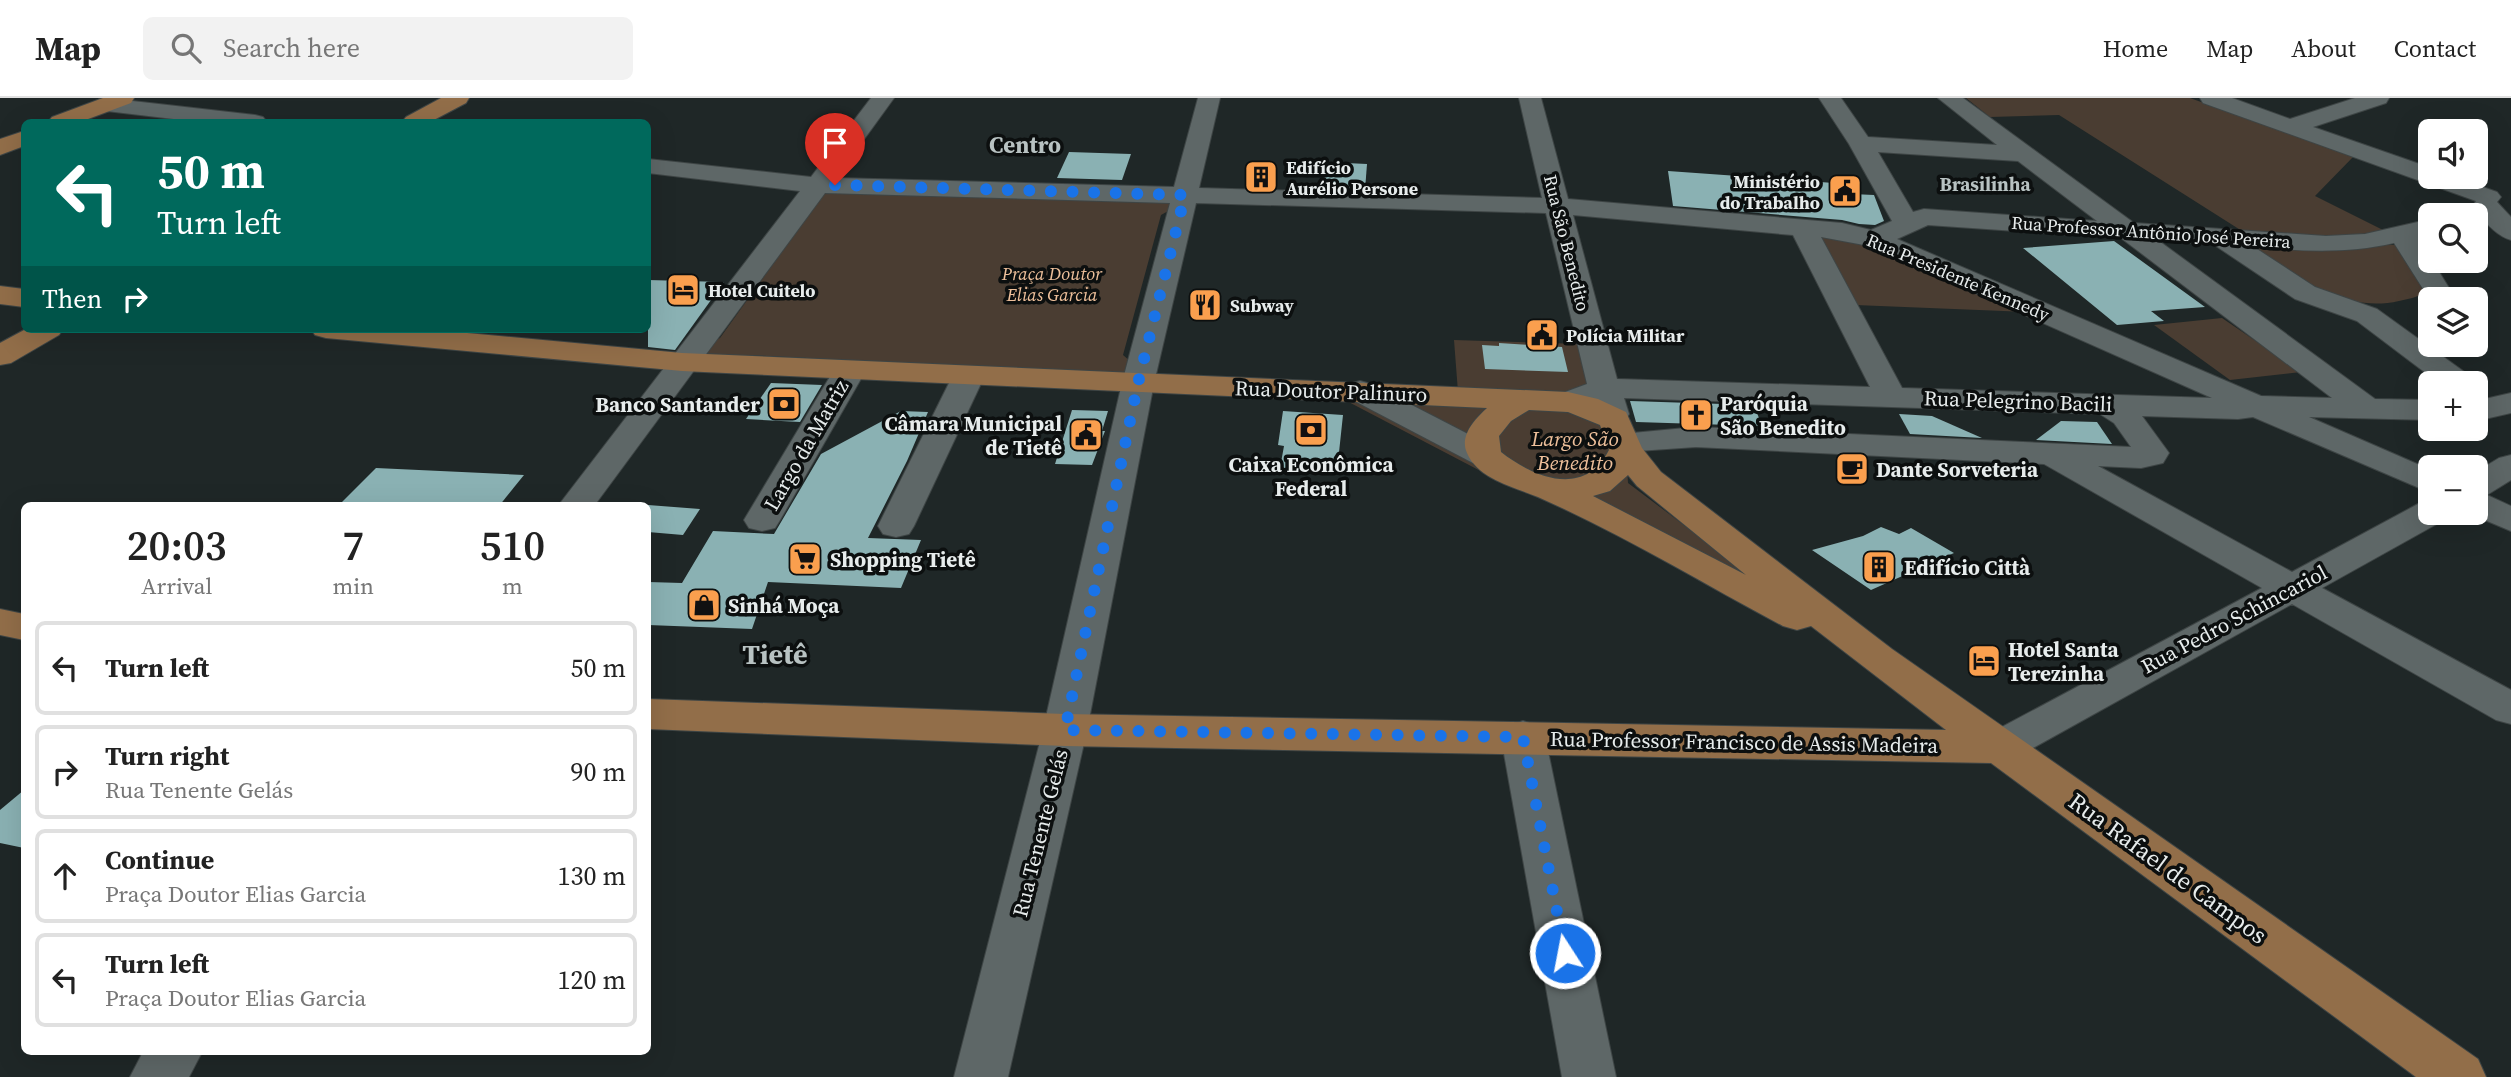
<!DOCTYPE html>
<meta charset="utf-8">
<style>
:root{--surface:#fff;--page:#f2f2f2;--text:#222;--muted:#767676;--line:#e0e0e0}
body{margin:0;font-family:"Source Serif 4",serif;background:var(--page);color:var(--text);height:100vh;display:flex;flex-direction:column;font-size:26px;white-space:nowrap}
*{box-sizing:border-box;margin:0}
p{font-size:23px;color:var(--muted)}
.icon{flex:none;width:38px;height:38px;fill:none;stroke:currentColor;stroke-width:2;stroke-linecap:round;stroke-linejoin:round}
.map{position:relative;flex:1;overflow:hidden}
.sheet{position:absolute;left:21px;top:404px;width:630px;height:553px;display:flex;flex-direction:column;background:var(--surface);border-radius:10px;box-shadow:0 7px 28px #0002}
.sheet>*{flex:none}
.guide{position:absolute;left:21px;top:21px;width:630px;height:214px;border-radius:10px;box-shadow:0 7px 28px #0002;background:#00695c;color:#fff;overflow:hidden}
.tools{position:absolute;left:2418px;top:21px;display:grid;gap:14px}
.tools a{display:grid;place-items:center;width:70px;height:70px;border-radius:10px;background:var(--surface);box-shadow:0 7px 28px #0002;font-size:35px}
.pin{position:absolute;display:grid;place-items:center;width:60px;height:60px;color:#fff;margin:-72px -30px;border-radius:50% 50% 50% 0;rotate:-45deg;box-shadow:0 0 7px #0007}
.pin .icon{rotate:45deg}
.me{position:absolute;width:77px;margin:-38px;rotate:349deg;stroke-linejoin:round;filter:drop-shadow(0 0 5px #0008)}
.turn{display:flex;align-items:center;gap:24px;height:147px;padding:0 21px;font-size:32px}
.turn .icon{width:91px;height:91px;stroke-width:2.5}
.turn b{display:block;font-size:49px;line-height:60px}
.then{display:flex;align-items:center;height:66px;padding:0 21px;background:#0003;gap:14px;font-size:26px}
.eta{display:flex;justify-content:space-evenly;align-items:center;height:119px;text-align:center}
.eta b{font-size:42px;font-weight:600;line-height:49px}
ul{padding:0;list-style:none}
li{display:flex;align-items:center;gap:21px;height:94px;margin:0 14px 10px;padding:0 7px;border:4px solid var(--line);border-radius:10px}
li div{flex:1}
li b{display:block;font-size:26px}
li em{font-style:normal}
header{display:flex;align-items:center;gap:42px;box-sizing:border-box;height:98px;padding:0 35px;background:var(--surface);border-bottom:2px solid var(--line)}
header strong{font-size:33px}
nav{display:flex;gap:38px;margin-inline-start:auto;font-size:24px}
.search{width:490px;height:63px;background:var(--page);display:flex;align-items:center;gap:18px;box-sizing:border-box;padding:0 24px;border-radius:10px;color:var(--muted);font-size:26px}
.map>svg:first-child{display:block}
</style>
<header>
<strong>Map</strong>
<div class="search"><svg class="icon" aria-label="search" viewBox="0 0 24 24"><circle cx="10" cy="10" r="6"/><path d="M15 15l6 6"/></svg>Search here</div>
<nav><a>Home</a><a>Map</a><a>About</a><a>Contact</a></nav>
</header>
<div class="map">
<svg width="2511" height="979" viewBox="0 0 2511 979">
<rect width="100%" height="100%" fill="#1f2727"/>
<g fill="#4a3d32">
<polygon points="1966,0 2190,0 2353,59 2315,98 2385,133 2339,139 2242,133 2059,17 1990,19"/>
<polygon points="818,93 1171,100 1170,112 1161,117 1123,257 1131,264 1127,276 749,257 733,261 707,260 702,255 709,245 720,240 818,103"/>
<path d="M 1818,136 C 1891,145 1961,185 2028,214 L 1855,207 Z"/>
<path d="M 2252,145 L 2397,147 L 2424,188 L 2424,194 C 2417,200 2408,201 2399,203 C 2342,216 2294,177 2248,150 Z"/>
<polygon points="2222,220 2301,274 2230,282 2154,227"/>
<polygon points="1454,242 1580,246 1590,286 1564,298 1458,294"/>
<polygon points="1341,300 1569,313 1601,324 1627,370 1628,385 1765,488 1535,374 1513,390"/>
</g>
<g fill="#8ab1b3">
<polygon points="1069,54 1131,56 1122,82 1057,80"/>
<polygon points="1325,64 1367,66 1365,92 1321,91"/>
<polygon points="1668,73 1848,86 1852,96 1874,97 1884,123 1875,127 1859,126 1842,122 1673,108"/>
<polygon points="2114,143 2205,209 2151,213 2164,223 2117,227 2023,150"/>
<polygon points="648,182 724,184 675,252 648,249"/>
<polygon points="1499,245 1562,249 1568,274 1485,271 1482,247 1499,248"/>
<polygon points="771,285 822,287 800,324 746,321"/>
<polygon points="1630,303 1754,307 1762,328 1636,324"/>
<polygon points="1072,312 1108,313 1102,333 1105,333 1092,367 1055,366"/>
<polygon points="901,313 928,314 907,363 868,440 921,442 901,490 768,484 752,531 648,527 648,484 682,485 713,433 774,436 821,356"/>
<polygon points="1283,313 1343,317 1337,373 1280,370 1284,348 1278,347"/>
<polygon points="1899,316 1932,318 1982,340 1910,336"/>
<polygon points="2061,323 2097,324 2112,346 2036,342"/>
<polygon points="376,370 524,377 499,408 338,408"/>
<polygon points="648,408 648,407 700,411 683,437 648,434"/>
<polygon points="1881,429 1899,436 1911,430 1954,455 1871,492 1812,452 1863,438"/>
<polygon points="24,692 24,750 0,745 0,712"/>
</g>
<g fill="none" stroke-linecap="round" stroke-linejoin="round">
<defs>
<g id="minor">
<polygon points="106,0 255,17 263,19 267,24 199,24 98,12 95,7 98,2"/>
<path d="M 871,0 L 894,0 L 836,80 L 1174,89 L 1198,0 L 1220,0 L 1199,90 L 1542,100 L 1519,0 L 1541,0 L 1568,101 L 1842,125 L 1871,132 L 1892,123 L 1849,46 L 1819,0 L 1841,0 L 1868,39 L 1997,47 L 1938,0 L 1963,0 L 2134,125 L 2326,138 L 2365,136 L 2431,121 L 2431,137 L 2418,140 L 2454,198 L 2452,201 L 2431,201 L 2431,209 L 2424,207 L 2420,201 L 2425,194 L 2394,145 C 2347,156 2302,153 2254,149 L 2315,189 L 2377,211 L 2470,278 L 2475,285 L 2439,285 L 2357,223 L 2295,201 L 2213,146 L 2159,143 L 2375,301 L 2431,302 L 2431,322 L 2309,319 L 2431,372 L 2431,395 L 2253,319 L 2238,321 L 2142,318 L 2169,355 L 2163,365 L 2141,370 L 2098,368 L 2292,474 L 2418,406 L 2431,403 L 2431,415 L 2448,415 L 2444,422 L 2322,490 L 2511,592 L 2511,626 L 2496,622 L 2292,506 L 2015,660 L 2000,665 L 1985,660 L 1978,649 L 1985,638 L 2262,490 L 2044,366 L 1696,349 L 1623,354 L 1611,351 L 1606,344 L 1611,337 L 1696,329 L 2131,349 L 2114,325 L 2100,316 L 1624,300 L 1629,316 L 1625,323 L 1613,326 L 1601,323 L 1593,305 L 1568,314 L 1557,311 L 1552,304 L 1557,297 L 1587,286 L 1546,115 L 1196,105 L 1154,285 L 1087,632 L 1008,979 L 954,979 L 1043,632 L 1122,285 L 1170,105 L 825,95 L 594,408 L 558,408 L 800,93 L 648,75 L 648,61 L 811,79 ZM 1878,54 L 2018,63 L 2097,123 L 1924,111 L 1913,114 ZM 1573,117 L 1793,137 L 1870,289 L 1617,281 ZM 1928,127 L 2121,140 L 2332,300 L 2261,298 L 1897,141 ZM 1821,139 L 1864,147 L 1894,159 L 2212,300 L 1902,290 Z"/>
<path d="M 2200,0 L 2232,0 L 2290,21 L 2355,0 L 2389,0 L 2386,5 L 2313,29 L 2431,70 L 2431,79 L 2454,79 L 2497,94 L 2501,99 L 2497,104 L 2511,119 L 2511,142 C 2496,138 2482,121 2473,108 L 2476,103 L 2203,5 Z"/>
<polygon points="850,263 861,265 866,272 780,422 775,430 762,433 749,430 744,422 834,272 839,265"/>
<polygon points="969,268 980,270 985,277 914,428 909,436 896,439 883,436 878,428 953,277 958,270"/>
<polygon points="1360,283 1371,286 1497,351 1502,358 1497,365 1485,368 1473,365 1349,300 1344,293 1349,286"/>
<polygon points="2511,295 2511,315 2476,323 2476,303"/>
<polygon points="2511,357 2511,382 2487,397 2511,408 2511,433 2468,415 2476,415 2476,374 2499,360"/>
<polygon points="1523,623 1538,628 1545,639 1616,979 1562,979 1501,639 1508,628"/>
<polygon points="143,954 202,954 189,979 130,979"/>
</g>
<g id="major">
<polygon points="103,0 134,0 131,5 80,24 48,24 52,19"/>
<polygon points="441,0 469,0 466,5 430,24 402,24 406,19"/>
<polygon points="24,33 24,48 0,57 0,41"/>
<polygon points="0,188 24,191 24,209 0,206"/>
<polygon points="26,231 63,231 59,237 11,265 0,267 0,245"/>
<path d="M 311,231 L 424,231 L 682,255 L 1568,294 L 1598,301 L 1626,314 L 1642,350 L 1661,374 L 1892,551 L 2478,961 L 2486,979 L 2416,979 L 1991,665 L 1065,648 L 648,631 L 648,601 L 1065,616 L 1946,632 L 1811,528 L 1797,532 L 1783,528 C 1702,485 1622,436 1538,399 C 1514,389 1478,381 1467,355 C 1459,338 1475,321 1487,310 L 682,273 L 326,240 L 315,237 ZM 1529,312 L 1568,314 L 1600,327 L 1609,352 C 1585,400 1534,380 1501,354 L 1499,338 L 1511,323 ZM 1628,377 L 1637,388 L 1746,477 L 1593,398 L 1610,393 Z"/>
<polygon points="0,511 24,516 24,542 0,537"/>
</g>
</defs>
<use href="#minor" stroke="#3e4545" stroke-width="2"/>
<use href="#major" stroke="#3e4545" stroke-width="2"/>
<use href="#minor" fill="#5e6767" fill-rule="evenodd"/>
<use href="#major" fill="#926e49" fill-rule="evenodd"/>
</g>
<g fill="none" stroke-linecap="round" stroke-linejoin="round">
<polyline stroke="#1a73e8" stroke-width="12" stroke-dasharray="0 21.6" points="835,87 1185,97 1138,285 1065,632 1523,639 1565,855"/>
</g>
<defs>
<symbol id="building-square" viewBox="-11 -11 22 22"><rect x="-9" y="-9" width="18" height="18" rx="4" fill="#fa9f4e" stroke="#0c0f0f"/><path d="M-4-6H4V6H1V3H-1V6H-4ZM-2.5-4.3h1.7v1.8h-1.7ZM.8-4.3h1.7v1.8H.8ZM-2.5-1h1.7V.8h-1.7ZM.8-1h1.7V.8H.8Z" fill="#111"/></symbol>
<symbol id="civic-square" viewBox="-11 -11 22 22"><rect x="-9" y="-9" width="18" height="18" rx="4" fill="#fa9f4e" stroke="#0c0f0f"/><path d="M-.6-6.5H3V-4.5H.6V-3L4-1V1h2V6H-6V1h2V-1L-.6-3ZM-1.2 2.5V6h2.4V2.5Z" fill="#111"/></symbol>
<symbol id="hotel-square" viewBox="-11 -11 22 22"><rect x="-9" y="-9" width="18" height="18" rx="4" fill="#fa9f4e" stroke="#0c0f0f"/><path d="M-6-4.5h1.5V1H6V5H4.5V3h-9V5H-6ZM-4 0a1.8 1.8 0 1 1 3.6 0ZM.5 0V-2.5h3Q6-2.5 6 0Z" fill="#111"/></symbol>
<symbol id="restaurant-square" viewBox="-11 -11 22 22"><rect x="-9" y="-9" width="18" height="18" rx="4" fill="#fa9f4e" stroke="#0c0f0f"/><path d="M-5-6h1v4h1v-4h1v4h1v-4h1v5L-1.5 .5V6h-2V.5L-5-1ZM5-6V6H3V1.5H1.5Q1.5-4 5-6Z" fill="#111"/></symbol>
<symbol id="bank-square" viewBox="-11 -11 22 22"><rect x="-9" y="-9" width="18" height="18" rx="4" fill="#fa9f4e" stroke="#0c0f0f"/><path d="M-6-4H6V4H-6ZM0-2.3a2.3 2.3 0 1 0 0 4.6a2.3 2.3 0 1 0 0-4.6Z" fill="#111"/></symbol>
<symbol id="church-square" viewBox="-11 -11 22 22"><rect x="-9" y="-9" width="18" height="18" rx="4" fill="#fa9f4e" stroke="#0c0f0f"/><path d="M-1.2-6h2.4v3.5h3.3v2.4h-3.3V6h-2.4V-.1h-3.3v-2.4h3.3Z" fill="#111"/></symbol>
<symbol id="cafe-square" viewBox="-11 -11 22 22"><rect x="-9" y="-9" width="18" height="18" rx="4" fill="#fa9f4e" stroke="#0c0f0f"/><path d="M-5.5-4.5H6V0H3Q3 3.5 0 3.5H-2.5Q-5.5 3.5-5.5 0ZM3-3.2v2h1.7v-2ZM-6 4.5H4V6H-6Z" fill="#111"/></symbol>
<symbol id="supermarket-square" viewBox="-11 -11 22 22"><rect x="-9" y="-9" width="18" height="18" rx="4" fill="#fa9f4e" stroke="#0c0f0f"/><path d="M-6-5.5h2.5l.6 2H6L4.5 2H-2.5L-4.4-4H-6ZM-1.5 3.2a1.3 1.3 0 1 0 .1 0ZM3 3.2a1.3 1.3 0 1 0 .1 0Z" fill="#111"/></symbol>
<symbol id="shop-square" viewBox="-11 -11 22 22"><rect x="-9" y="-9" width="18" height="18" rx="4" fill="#fa9f4e" stroke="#0c0f0f"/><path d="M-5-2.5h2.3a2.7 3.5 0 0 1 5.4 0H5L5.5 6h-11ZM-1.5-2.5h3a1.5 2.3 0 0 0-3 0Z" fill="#111"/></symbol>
</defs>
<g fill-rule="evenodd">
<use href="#building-square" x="1242" y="60" width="38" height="38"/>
<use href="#civic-square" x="1826" y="74" width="38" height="38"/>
<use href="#hotel-square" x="664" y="173" width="38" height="38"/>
<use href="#restaurant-square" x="1186" y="188" width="38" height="38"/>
<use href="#civic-square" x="1523" y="218" width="38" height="38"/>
<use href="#bank-square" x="765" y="287" width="38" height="38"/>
<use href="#church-square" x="1677" y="298" width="38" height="38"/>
<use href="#bank-square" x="1292" y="313" width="38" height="38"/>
<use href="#civic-square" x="1067" y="318" width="38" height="38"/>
<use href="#cafe-square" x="1833" y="352" width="38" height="38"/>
<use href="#supermarket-square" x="786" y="442" width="38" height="38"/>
<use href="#building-square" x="1860" y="450" width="38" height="38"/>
<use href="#shop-square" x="685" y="488" width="38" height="38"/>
<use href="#hotel-square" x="1965" y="544" width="38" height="38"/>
</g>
<g text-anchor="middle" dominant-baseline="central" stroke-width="7" stroke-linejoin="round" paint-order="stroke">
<g font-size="18" font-weight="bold" fill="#e7ecec" stroke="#0c0f0f" text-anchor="start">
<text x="1286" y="69">Edifício<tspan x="1286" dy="21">Aurélio Persone</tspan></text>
<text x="1820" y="83" text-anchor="end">Ministério<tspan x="1820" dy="21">do Trabalho</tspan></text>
<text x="708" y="192">Hotel Cuitelo</text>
<text x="1230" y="207">Subway</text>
<text x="1566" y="237">Polícia Militar</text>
</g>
<g font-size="18" fill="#e7ecec" stroke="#0c0f0f">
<text transform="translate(2151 134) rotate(4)">Rua Professor Antônio José Pereira</text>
<text transform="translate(1567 145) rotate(76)">Rua São Benedito</text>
<text transform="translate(1958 179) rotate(23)">Rua Presidente Kennedy</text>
</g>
<g font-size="18" font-style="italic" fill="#eec09b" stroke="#0c0f0f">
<text x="1052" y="175">Praça Doutor<tspan x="1052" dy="21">Elias Garcia</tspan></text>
</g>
<g font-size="19" font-weight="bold" fill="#b8c2c2" stroke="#0c0f0f">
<text x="1985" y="86">Brasilinha</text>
</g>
<g font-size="21" fill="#e7ecec" stroke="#0c0f0f">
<text transform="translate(1331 293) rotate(2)">Rua Doutor Palinuro</text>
<text transform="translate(2018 303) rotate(2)">Rua Pelegrino Bacili</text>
<text transform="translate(806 347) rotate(-60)">Largo da Matriz</text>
<text transform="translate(2234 521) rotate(-28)">Rua Pedro Schincariol</text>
<text transform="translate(1744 644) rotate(1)">Rua Professor Francisco de Assis Madeira</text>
<text transform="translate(1040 735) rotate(-76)">Rua Tenente Gelás</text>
</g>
<g font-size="21" font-weight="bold" fill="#e7ecec" stroke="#0c0f0f" text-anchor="start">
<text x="1720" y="305">Paróquia<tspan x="1720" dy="24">São Benedito</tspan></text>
<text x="760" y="306" text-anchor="end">Banco Santander</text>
<text x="1062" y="325" text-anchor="end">Câmara Municipal<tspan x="1062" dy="24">de Tietê</tspan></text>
<text x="1311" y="366" text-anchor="middle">Caixa Econômica<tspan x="1311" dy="24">Federal</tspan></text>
<text x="1876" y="371">Dante Sorveteria</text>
<text x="830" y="461">Shopping Tietê</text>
<text x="1904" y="469">Edifício Città</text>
<text x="728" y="507">Sinhá Moça</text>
<text x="2008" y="551">Hotel Santa<tspan x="2008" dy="24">Terezinha</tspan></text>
</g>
<g font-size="21" font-style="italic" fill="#eec09b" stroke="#0c0f0f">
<text x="1575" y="340">Largo São<tspan x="1575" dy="24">Benedito</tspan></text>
</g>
<g font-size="23" font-weight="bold" fill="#b8c2c2" stroke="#0c0f0f">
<text x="1025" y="47">Centro</text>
</g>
<g font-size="24" fill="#e7ecec" stroke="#0c0f0f">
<text transform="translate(2168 770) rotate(36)">Rua Rafael de Campos</text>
</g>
<g font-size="28" font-weight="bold" fill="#b8c2c2" stroke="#0c0f0f">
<text x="775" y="556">Tietê</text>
</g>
</g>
</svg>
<div class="tools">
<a><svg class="icon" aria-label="sound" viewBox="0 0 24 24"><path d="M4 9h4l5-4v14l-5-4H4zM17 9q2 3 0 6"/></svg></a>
<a><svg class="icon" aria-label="search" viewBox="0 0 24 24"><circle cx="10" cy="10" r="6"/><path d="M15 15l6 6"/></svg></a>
<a><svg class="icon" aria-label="layers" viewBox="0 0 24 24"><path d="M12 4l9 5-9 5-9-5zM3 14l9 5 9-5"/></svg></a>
<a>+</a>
<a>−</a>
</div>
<div class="pin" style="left:835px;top:87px;background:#d93025"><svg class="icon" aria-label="arrive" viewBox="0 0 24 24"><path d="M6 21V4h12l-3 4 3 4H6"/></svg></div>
<svg class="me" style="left:1565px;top:855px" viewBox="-20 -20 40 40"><circle r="17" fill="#1a73e8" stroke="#fff" stroke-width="3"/><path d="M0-11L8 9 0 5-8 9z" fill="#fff"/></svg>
<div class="guide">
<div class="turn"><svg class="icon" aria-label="left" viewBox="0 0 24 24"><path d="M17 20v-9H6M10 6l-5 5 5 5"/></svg><div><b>50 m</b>Turn left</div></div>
<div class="then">Then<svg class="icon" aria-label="right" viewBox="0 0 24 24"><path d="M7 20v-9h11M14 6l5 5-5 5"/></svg></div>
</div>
<section class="sheet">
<div class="eta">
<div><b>20:03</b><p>Arrival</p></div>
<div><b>7</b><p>min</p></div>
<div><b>510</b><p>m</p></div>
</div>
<ul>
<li><svg class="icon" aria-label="left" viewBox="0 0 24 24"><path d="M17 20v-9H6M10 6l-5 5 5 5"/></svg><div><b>Turn left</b></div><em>50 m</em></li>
<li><svg class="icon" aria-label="right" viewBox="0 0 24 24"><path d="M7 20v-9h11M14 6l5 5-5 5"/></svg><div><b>Turn right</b><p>Rua Tenente Gelás</p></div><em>90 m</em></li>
<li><svg class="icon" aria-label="ahead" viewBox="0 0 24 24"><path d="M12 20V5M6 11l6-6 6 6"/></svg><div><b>Continue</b><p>Praça Doutor Elias Garcia</p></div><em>130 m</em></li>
<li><svg class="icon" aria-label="left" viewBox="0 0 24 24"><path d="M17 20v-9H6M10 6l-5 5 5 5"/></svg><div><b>Turn left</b><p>Praça Doutor Elias Garcia</p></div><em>120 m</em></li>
</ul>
</section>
</div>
